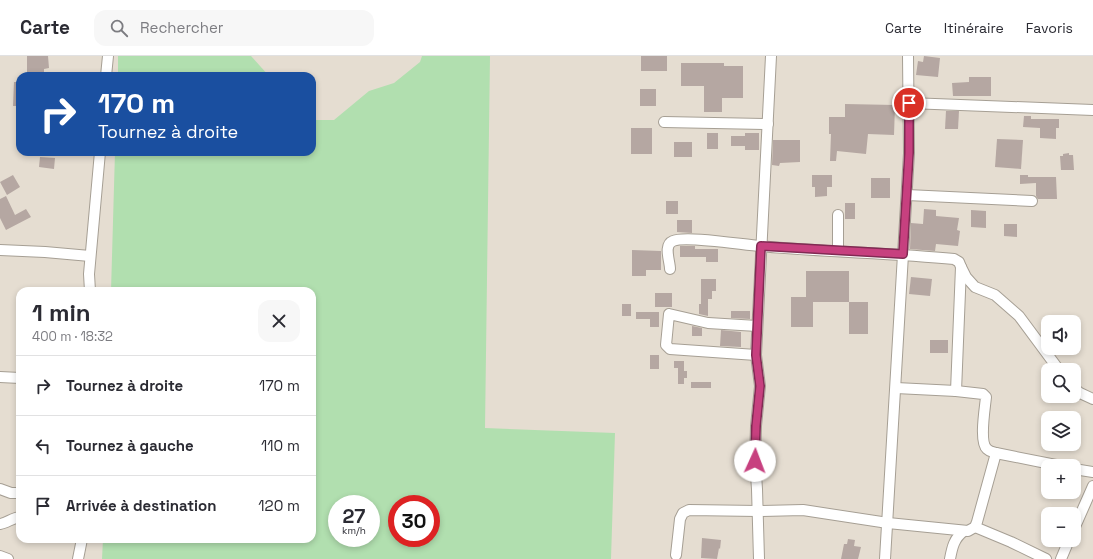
<!DOCTYPE html>
<html lang="fr">
<meta charset="utf-8">
<style>
:root{--surface:#fff;--page:#f7f7f7;--text:#2b2b33;--muted:#7c7c81;--line:#e1e1e2}
body{margin:0;font-family:"Space Grotesk",sans-serif;background:var(--page);color:var(--text);height:100vh;display:flex;flex-direction:column;font-size:15px;white-space:nowrap}
*{box-sizing:border-box;margin:0}
p{font-size:13px;color:var(--muted)}
.icon{flex:none;width:22px;height:22px;fill:none;stroke:currentColor;stroke-width:2;stroke-linecap:round;stroke-linejoin:round}
.map{position:relative;flex:1;overflow:hidden}
.side{position:absolute;left:16px;top:231px;width:300px;height:256px;display:flex;flex-direction:column;background:var(--surface);border-radius:12px;box-shadow:0 2px 6px #0003}
.side>*{flex:none}
.banner{position:absolute;left:16px;top:16px;width:300px;height:84px;border-radius:12px;box-shadow:0 2px 6px #0003;background:#1a4fa0;color:#fff;overflow:hidden}
.buttons{position:absolute;left:1041px;top:259px;display:grid;gap:8px}
.buttons a{display:grid;place-items:center;width:40px;height:40px;border-radius:8px;background:var(--surface);box-shadow:0 2px 6px #0003;font-size:20px}
.speed{position:absolute;left:328px;top:439px;display:flex;gap:8px;font-size:20px;font-weight:700;text-align:center}
.speed>*{display:grid;place-content:center;width:52px;height:52px;border-radius:50%;background:var(--surface);box-shadow:0 2px 6px #0003;line-height:1}
.speed small{font-size:10px;font-weight:400}
.speed .limit{border:6px solid #d22;background:#fff;color:#111}
.pin{position:absolute;display:grid;place-items:center;width:34px;height:34px;color:#fff;margin:-17px;border:2px solid #fff;border-radius:50%;box-shadow:0 1px 4px #0007}
.me{position:absolute;width:44px;margin:-22px;rotate:2deg;stroke-linejoin:round;filter:drop-shadow(0 0 3px #0008)}
.turn{display:flex;align-items:center;gap:14px;height:84px;padding:0 16px;font-size:18px}
.turn .icon{width:52px;height:52px;stroke-width:2.5}
.turn b{display:block;font-size:28px;line-height:34px}
.round{display:grid;place-items:center;flex:none;width:42px;height:42px;border-radius:12px;background:var(--page)}
.overview{display:flex;align-items:center;justify-content:space-between;height:68px;padding:0 16px}
h1{font-size:24px;font-weight:700;line-height:30px}
ul{padding:0;list-style:none}
li{display:flex;align-items:center;gap:12px;height:60px;padding:0 16px;border-top:1px solid var(--line)}
li div{flex:1}
li b{display:block;font-size:15px}
li em{font-style:normal}
header{display:flex;align-items:center;gap:24px;box-sizing:border-box;height:56px;padding:0 20px;background:var(--surface);border-bottom:1px solid var(--line)}
header strong{font-size:19px}
nav{display:flex;gap:22px;margin-inline-start:auto;font-size:14px}
.search{width:280px;height:36px;background:var(--page);display:flex;align-items:center;gap:10px;box-sizing:border-box;padding:0 14px;border-radius:12px;color:var(--muted);font-size:15px}
.map>svg:first-child{display:block}
</style>
<header>
<strong>Carte</strong>
<div class="search"><svg class="icon" aria-label="search" viewBox="0 0 24 24"><circle cx="10" cy="10" r="6"/><path d="M15 15l6 6"/></svg>Rechercher</div>
<nav><a>Carte</a><a>Itinéraire</a><a>Favoris</a></nav>
</header>
<div class="map">
<svg width="1093" height="503" viewBox="0 0 1093 503">
<rect width="100%" height="100%" fill="#e5ddd1"/>
<g fill="#b1dfaf" fill-rule="evenodd">
<polygon points="118,0 251,0 269,20 118,20"/>
<path d="M 422,0 L 490,0 L 485,372 L 615,377 L 611,503 L 102,503 L 103,483 L 312,483 L 312,235 L 111,235 L 115,96 L 312,96 L 312,64 L 334,64 L 369,35 L 394,27 L 420,6 ZM 337,448 L 371,448 L 371,482 L 337,482 ZM 397,448 L 431,448 L 431,482 L 397,482 Z"/>
</g>
<g fill="#b5a7a2">
<polygon points="27,0 48,0 49,12 44,13 44,20 27,20"/>
<rect x="641" y="0" width="26" height="15"/>
<polygon points="924,0 940,2 938,21 916,19 918,5 923,6"/>
<polygon points="681,7 724,7 724,10 743,10 743,42 722,42 722,56 704,56 704,30 681,30"/>
<polygon points="969,21 991,21 991,40 953,40 952,27 969,26"/>
<polygon points="14,26 20,26 20,50 13,50"/>
<rect x="640" y="33" width="16" height="17"/>
<polygon points="845,48 895,49 894,79 868,78 866,98 837,95 836,105 830,105 831,78 829,78 829,61 845,61"/>
<polygon points="946,55 959,55 958,73 945,73"/>
<polygon points="1024,60 1031,60 1031,63 1059,63 1059,72 1056,72 1056,83 1040,82 1040,72 1023,71"/>
<rect x="631" y="72" width="21" height="26"/>
<rect x="707" y="77" width="11" height="16"/>
<polygon points="745,77 759,77 759,94 745,94 745,90 731,90 731,80 745,80"/>
<polygon points="997,83 1023,84 1021,113 995,111"/>
<polygon points="773,84 800,84 800,106 780,107 779,110 772,109"/>
<rect x="674" y="86" width="18" height="15"/>
<polygon points="1069,97 1069,99 1073,99 1074,114 1061,114 1060,100 1063,100 1063,98"/>
<polygon points="40,101 55,102 54,113 39,111"/>
<polygon points="13,119 20,131 7,139 0,126"/>
<polygon points="812,119 832,119 832,131 827,131 827,140 815,141 815,131 812,131"/>
<polygon points="1020,119 1028,119 1028,121 1056,121 1057,143 1038,143 1036,140 1036,127 1020,128"/>
<rect x="871" y="122" width="19" height="20"/>
<polygon points="6,140 15,159 26,153 31,161 6,174 0,162 0,143"/>
<rect x="666" y="145" width="12" height="13"/>
<rect x="845" y="147" width="10" height="16"/>
<polygon points="924,153 936,154 936,160 959,162 957,174 960,175 958,190 936,188 935,195 910,193 911,167 923,168"/>
<polygon points="971,154 986,155 986,172 971,171"/>
<polygon points="677,164 692,164 692,177 677,176"/>
<polygon points="1004,168 1017,168 1017,181 1004,180"/>
<polygon points="680,190 695,190 695,193 718,193 718,206 706,206 706,201 680,201"/>
<polygon points="632,194 661,195 661,214 646,214 646,220 632,220"/>
<polygon points="806,215 849,215 849,246 813,246 813,271 791,271 791,241 806,241"/>
<polygon points="911,221 932,223 930,240 909,238"/>
<polygon points="701,223 716,223 716,235 712,235 712,243 708,243 708,260 699,258 699,248 701,248"/>
<rect x="655" y="237" width="17" height="14"/>
<rect x="849" y="246" width="19" height="32"/>
<rect x="622" y="248" width="9" height="12"/>
<polygon points="731,255 750,255 750,263 731,262"/>
<polygon points="636,256 659,256 659,271 650,271 650,263 636,263"/>
<polygon points="692,270 702,272 702,280 692,280"/>
<polygon points="721,274 741,276 741,291 720,290"/>
<rect x="930" y="284" width="18" height="13"/>
<rect x="650" y="299" width="9" height="14"/>
<polygon points="674,305 684,305 684,315 687,315 687,322 684,322 684,328 678,328 678,312 674,312"/>
<rect x="691" y="326" width="20" height="6"/>
<polygon points="702,482 721,484 720,493 719,492 717,503 701,502"/>
<polygon points="848,483 855,484 854,490 861,491 858,503 841,503 844,488 847,488"/>
</g>
<g fill="none" stroke-linecap="round" stroke-linejoin="round">
<defs>
<g id="street">
<polyline points="106,20 108,0"/>
<polyline points="909,47 1093,54"/>
<polyline points="664,66 768,68"/>
<polyline points="907,139 1032,145"/>
<polyline points="838,159 838,195"/>
<polyline points="0,194 45,196 90,200"/>
<polyline points="961,211 966,221 975,231 995,239 1019,260 1059,314"/>
<path d="M 670,213 C 670,205 663,189 673,185 C 685,179 744,189 760,190 C 824,196 889,197 954,203 L 959,206 L 961,211 L 956,335"/>
<polyline points="90,235 89,218 100,96"/>
<polyline points="756,299 670,293 666,289 669,258 708,267 757,270"/>
<polyline points="0,321 20,322"/>
<path d="M 896,332 L 956,335 L 983,338 L 986,341 C 985,352 979,386 987,393 C 990,396 993,396 996,397 L 1061,410"/>
<polyline points="1074,332 1080,337 1093,343"/>
<polyline points="1074,413 1093,416"/>
<polyline points="0,433 11,437 20,437"/>
<path d="M 0,468 C 7,467 12,462 20,461"/>
<polyline points="975,471 1011,486 1046,503"/>
<polyline points="1074,473 1093,430"/>
<polyline points="676,499 680,463 683,457 689,454 758,455 803,454 888,467 968,475 975,471 977,466 996,397"/>
<polyline points="0,500 8,503"/>
<polyline points="78,503 82,483"/>
<polyline points="759,503 757,433 755,405 756,370 760,330 756,299 771,0"/>
<polyline points="885,503 909,97 908,0"/>
<path d="M 950,503 C 952,492 954,482 964,475"/>
<polyline points="1061,503 1069,484"/>
</g>
</defs>
<use href="#street" stroke="#a69f94" stroke-width="12"/>
<use href="#street" stroke="#fff" stroke-width="10"/>
</g>
<g fill="none" stroke-linecap="round" stroke-linejoin="round">
<defs>
<polyline id="route" points="755,405 756,370 760,330 756,299 761,190 903,198 909,97 909,47"/>
</defs>
<use href="#route" stroke="#812a53" stroke-width="10"/>
<use href="#route" stroke="#c7407f" stroke-width="7"/>
</g>
</svg>
<div class="buttons">
<a><svg class="icon" aria-label="sound" viewBox="0 0 24 24"><path d="M4 9h4l5-4v14l-5-4H4zM17 9q2 3 0 6"/></svg></a>
<a><svg class="icon" aria-label="search" viewBox="0 0 24 24"><circle cx="10" cy="10" r="6"/><path d="M15 15l6 6"/></svg></a>
<a><svg class="icon" aria-label="layers" viewBox="0 0 24 24"><path d="M12 4l9 5-9 5-9-5zM3 14l9 5 9-5"/></svg></a>
<a>+</a>
<a>−</a>
</div>
<div class="speed"><div>27<small>km/h</small></div><div class="limit">30</div></div>
<div class="pin" style="left:909px;top:47px;background:#d93025"><svg class="icon" aria-label="arrive" viewBox="0 0 24 24"><path d="M6 21V4h12l-3 4 3 4H6"/></svg></div>
<svg class="me" style="left:755px;top:405px" viewBox="-20 -20 40 40"><circle r="19" fill="#fff"/><path d="M0-13L10 11 0 6-10 11z" fill="#c7407f"/></svg>
<div class="banner">
<div class="turn"><svg class="icon" aria-label="right" viewBox="0 0 24 24"><path d="M7 20v-9h11M14 6l5 5-5 5"/></svg><div><b>170 m</b>Tournez à droite</div></div>
</div>
<section class="side">
<div class="overview"><div><h1>1 min</h1><p>400 m · 18:32</p></div><a class="round"><svg class="icon" aria-label="close" viewBox="0 0 24 24"><path d="M6 6l12 12M18 6L6 18"/></svg></a></div>
<ul>
<li><svg class="icon" aria-label="right" viewBox="0 0 24 24"><path d="M7 20v-9h11M14 6l5 5-5 5"/></svg><div><b>Tournez à droite</b></div><em>170 m</em></li>
<li><svg class="icon" aria-label="left" viewBox="0 0 24 24"><path d="M17 20v-9H6M10 6l-5 5 5 5"/></svg><div><b>Tournez à gauche</b></div><em>110 m</em></li>
<li><svg class="icon" aria-label="arrive" viewBox="0 0 24 24"><path d="M6 21V4h12l-3 4 3 4H6"/></svg><div><b>Arrivée à destination</b></div><em>120 m</em></li>
</ul>
</section>
</div>
